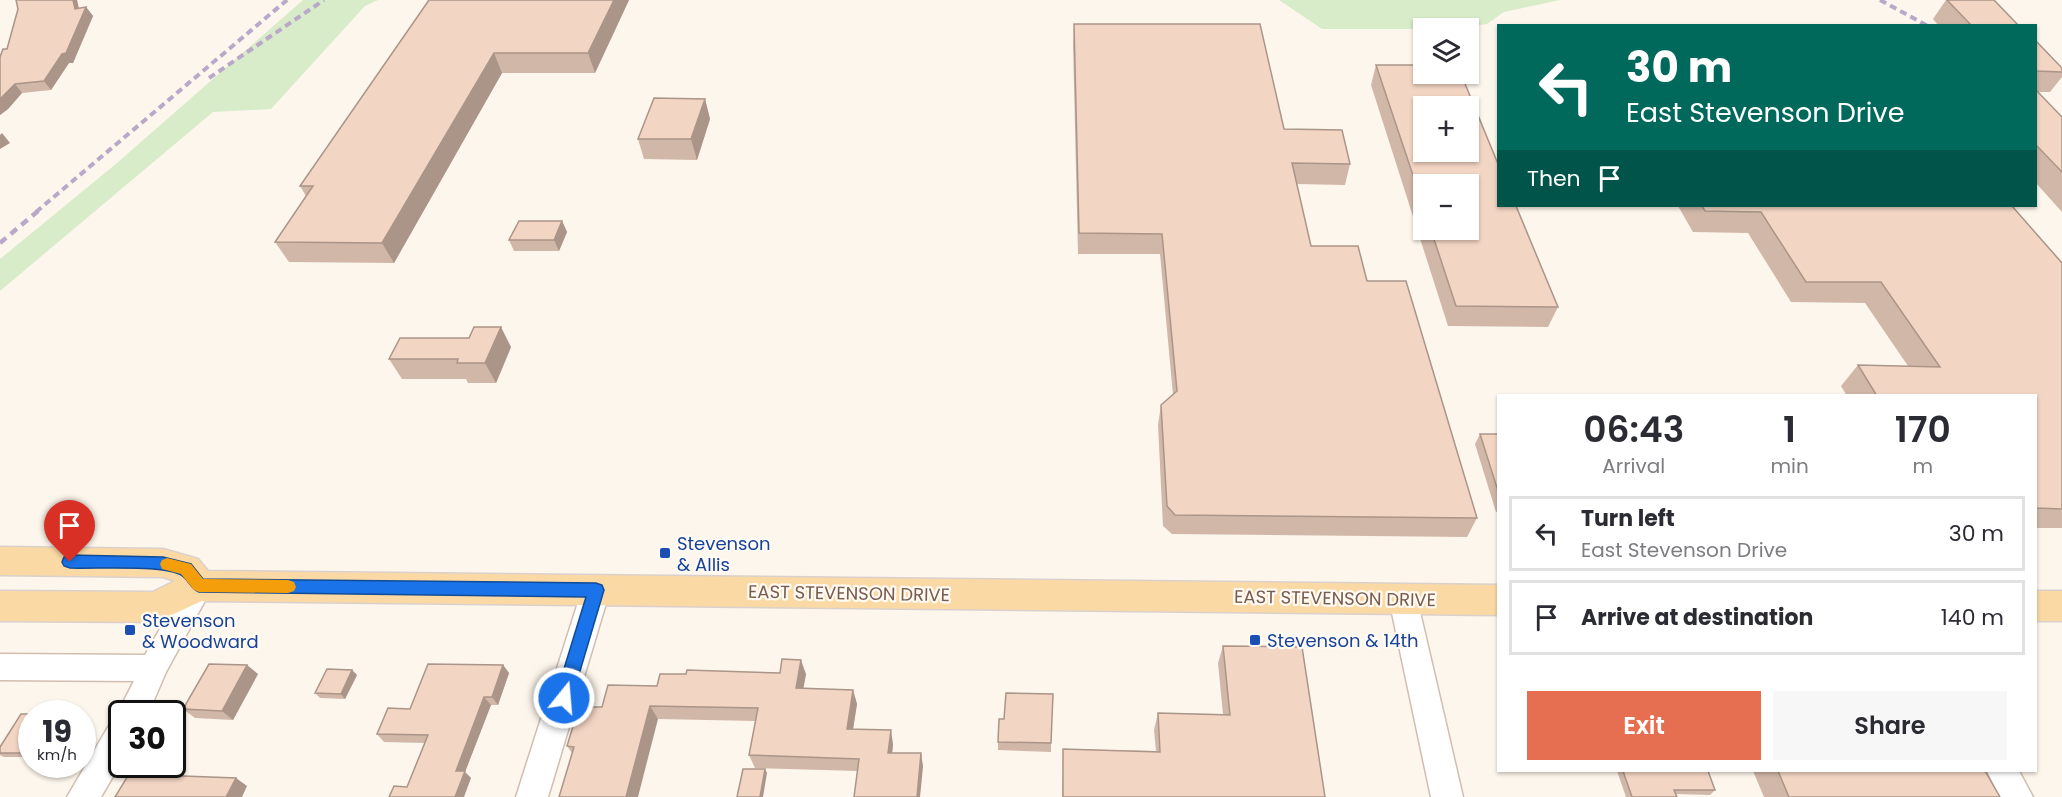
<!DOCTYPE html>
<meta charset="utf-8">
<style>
:root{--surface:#fff;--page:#f7f7f7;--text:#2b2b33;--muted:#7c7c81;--line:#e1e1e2;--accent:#e76f51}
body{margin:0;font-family:Poppins,sans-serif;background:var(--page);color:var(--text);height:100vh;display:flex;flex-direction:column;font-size:22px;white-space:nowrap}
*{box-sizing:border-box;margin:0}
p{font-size:20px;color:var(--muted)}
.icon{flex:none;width:33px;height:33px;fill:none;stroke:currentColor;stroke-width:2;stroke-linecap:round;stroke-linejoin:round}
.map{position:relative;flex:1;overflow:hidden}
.sheet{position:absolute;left:1497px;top:394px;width:540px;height:378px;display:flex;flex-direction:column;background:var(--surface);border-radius:0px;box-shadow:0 2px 4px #0004}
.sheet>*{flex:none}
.banner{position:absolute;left:1497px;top:24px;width:540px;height:183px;border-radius:0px;box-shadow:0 2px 4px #0004;background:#00695c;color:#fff;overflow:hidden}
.tools{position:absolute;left:1413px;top:18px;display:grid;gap:12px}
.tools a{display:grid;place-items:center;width:66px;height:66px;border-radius:0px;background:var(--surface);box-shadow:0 2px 4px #0004;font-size:30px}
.speed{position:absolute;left:18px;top:700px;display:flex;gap:12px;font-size:30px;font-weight:700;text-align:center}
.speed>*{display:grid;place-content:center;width:78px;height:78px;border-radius:50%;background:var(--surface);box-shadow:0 2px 4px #0004;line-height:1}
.speed small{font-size:15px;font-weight:400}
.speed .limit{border:3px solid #111;border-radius:9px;background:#fff;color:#111}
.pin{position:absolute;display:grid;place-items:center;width:51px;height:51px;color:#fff;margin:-62px -26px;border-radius:50% 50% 50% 0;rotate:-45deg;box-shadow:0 0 6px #0007}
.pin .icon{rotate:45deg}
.me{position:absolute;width:66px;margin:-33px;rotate:17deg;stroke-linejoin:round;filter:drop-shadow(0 0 4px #0008)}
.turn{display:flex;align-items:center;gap:21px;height:126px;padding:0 30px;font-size:27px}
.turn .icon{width:78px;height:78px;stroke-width:2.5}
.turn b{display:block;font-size:42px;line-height:51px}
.then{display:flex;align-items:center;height:57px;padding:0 30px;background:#0003;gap:12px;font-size:22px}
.eta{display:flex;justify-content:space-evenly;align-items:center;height:102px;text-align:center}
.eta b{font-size:36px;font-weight:600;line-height:42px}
.cta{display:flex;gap:12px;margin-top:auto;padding:12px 30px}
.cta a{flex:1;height:69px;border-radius:0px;background:var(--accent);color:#fff;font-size:24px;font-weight:600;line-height:69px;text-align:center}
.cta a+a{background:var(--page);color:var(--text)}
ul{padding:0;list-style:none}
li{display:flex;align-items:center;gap:18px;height:75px;margin:0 12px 9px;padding:0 18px;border:3px solid var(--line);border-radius:0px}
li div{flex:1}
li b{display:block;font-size:22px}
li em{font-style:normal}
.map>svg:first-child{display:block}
</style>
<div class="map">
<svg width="2062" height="797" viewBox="0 0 2062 797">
<rect width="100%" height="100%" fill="#fdf6ec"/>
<g fill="#d8ecc9">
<polygon points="303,0 378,0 365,6 271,109 213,112 0,291 0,259 117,163"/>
<polygon points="1279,0 1560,0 1504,12 1487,24 1451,28 1423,29 1322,29"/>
</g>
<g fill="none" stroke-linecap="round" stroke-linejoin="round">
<defs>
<g id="minor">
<polygon points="199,574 209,578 213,586 166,672 148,714 122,714 122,761 101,797 67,797 111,722 119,719 117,714 134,681 0,680 0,654 145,655 189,578"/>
<polygon points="596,578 606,582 610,590 548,797 516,797 582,590 586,582"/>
<polygon points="1403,587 1413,590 1417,599 1463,797 1431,797 1389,599 1393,590"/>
<polygon points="1987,771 2019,771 2033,797 2000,797"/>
</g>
<g id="major">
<polygon points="0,547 163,549 198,559 208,571 1498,585 1498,615 202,601 156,622 0,621 0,591 153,592 175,581 163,577 0,575"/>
<rect x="2036" y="591" width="26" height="30"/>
</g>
</defs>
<use href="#minor" stroke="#d1beb0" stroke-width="3"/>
<use href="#major" stroke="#dad1cd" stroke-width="3"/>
<use href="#minor" fill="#fff" fill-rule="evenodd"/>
<use href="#major" fill="#fbd9a5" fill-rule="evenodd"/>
<g stroke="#b9a8c9" stroke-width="4" stroke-dasharray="7 4.5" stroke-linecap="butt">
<polyline points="1880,0 1928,26"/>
<polyline points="209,78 324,0"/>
<polyline points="36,212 287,0"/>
</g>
<polyline stroke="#b9a8c9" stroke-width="4.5" stroke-dasharray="8 6" stroke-linecap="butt" points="0,243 38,211"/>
</g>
<g fill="#d1b7a8" fill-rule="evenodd">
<polygon points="16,0 77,0 79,9 86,7 93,16 73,63 69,63 51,90 22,93 8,109 0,115 0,57 7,49 18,9"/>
<polygon points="429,0 629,0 595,73 502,73 394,263 289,262 275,242 306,196 300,186"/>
<polygon points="1946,0 1947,0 2019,26 1939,26 1933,19"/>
<polygon points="1074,24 1284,129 1350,164 1345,185 1296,184 1311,246 1367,281 1477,518 1467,537 1172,534 1163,526 1158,425 1161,405 1173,395 1160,254 1078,254 1073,44"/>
<polygon points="2036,41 2062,68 2062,77 2050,92 2037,92 2062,117 2062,212 2036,183"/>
<path d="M 1376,65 L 1558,307 L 1548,327 L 1448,326 L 1371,85 ZM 1424,184 L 1468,230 L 1424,230 Z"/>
<polygon points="705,99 710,119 697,160 644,159 638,139"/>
<polygon points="1678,206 2012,206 2062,263 2062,528 2036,528 2036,396 1847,396 1841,386 1858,365 1908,366 1865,303 1791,302 1748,233 1693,232"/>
<polygon points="562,221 567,232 559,251 514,251 509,240"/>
<polygon points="511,347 496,383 468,383 466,379 402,379 389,359"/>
<polygon points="1480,434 1498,434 1498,512 1496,512 1475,444"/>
<polygon points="1223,646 1325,797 1062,797 1063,749 1156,751 1154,730 1158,713 1223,714 1218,663"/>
<polygon points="503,665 509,673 498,705 491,705 465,772 471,778 407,787 425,743 384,742 377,734 410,709"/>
<polygon points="352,670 357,675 345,699 320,698 315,693"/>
<polygon points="258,674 233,720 195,718 183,709"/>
<polygon points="806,674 803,688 853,690 857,704 853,729 893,744 892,753 921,753 923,767 857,771 755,768 749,755 756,721 658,719 572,753 567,746 602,707 657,686"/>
<polygon points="32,714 32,757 4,757 0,755 0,747"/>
<polygon points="998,742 1051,743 1051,752 998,750"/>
<polygon points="1617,771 1708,771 1715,790 1710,795 1676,794 1677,797 1626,797"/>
<polygon points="1753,771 1985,771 2000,797 1764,797"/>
</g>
<g fill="#aa9588">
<polygon points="73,0 77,0 81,19 75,9"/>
<polygon points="614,0 629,0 595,73 588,53"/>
<polygon points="86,7 93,16 73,63 69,63 51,90 44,81"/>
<polygon points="494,53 502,73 394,263 382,243"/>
<polygon points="15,84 22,93 8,109 0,115 0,99"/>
<polygon points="705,99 710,119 697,160 691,139"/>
<polygon points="2,133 10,143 0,149 0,135"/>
<polygon points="562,221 567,232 559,251 554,240"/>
<polygon points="501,327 511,347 496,383 485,363"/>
<polygon points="801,660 806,674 801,702 796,688"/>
<polygon points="247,665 258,674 233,720 222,711"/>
<polygon points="503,665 509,673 498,705 492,697"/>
<polygon points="352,670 357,675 345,699 341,694"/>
<polygon points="853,690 857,704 851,742 847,729"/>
<polygon points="484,697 491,705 465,772 471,778 464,797 455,797 456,771"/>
<polygon points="650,706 658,719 638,797 626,797"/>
<polygon points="891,730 893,744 891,766 888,753"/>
<polygon points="921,753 923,767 920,797 917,797"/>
<polygon points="765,769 767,773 763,797 760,797"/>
<polygon points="236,778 247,786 242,797 226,797"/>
</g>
<g fill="#f3d5c3" stroke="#aa9588" stroke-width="1.5" fill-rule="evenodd">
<polygon points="16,0 73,0 75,9 86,7 66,53 62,54 44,81 15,84 0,99 0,57 3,49 7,49 18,9"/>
<polygon points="429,0 614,0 588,53 494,53 382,243 275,242 313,186 300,186"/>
<polygon points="1947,0 1994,0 2019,26 1972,26"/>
<polygon points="1074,24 1260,24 1284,129 1342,130 1350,164 1292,163 1311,246 1358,246 1367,281 1406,281 1477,518 1175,515 1167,506 1161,405 1177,391 1162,234 1079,233"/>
<polygon points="2036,41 2062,68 2062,72 2036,71"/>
<path d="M 1376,65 L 1424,65 L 1424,74 L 1461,74 L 1498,164 L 1498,206 L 1516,206 L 1558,307 L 1456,306 L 1431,230 L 1468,230 L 1468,184 L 1424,184 L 1424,208 ZM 1424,106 L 1468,106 L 1468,152 L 1424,152 Z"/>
<polygon points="2036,90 2062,117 2062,172 2036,145"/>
<polygon points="654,98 705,99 691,139 638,139"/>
<polygon points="1702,206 2012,206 2062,263 2062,509 2036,508 2036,396 1877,396 1858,365 1940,367 1881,282 1806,282 1761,212 1705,211"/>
<polygon points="519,221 562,221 554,240 509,240"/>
<polygon points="474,327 501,327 485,363 457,363 458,359 389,359 400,338 469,338"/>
<polygon points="1480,434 1498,434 1498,491"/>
<polygon points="1223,646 1302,647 1325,797 1063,797 1063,749 1160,752 1158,713 1230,715"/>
<polygon points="782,659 801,660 796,688 853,690 847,729 891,730 888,753 921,753 917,797 854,797 859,759 749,755 758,708 650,706 626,797 559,797 574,747 567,746 579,707 602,707 608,685 657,686 660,674 686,674 687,670 780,673"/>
<polygon points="209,664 247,665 222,711 183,709"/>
<polygon points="428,664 503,665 492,697 484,697 456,771 465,771 455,797 389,797 394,786 407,787 428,735 377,734 388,708 410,709"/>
<polygon points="327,669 352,670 341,694 315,693"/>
<polygon points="1006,693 1053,694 1051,743 998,742 999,719 1004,719"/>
<polygon points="21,714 32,714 32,753 0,753 0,747"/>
<polygon points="743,769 765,769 760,797 737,797"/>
<polygon points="1623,771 1708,771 1715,790 1674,790 1677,797 1632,797"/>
<polygon points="1778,771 1985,771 2000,797 1789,797"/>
<polygon points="129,774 236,778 226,797 115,797"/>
</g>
<path fill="#1a73e8" stroke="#114b97" stroke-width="1.5" d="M 70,555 L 163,557 L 191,564 L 203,579 L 596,583 L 602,585 L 604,590 L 572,698 L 569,704 L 564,706 L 558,704 L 555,698 L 586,597 L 199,592 C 190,589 188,577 179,574 C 160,565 94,569 70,568 L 64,566 L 62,562 L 64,557 Z"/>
<polygon fill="#f59e0b" points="167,558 191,564 203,579 288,580 294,582 296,587 294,591 288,593 199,592 194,590 181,574 162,569 160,564 162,560"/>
<g fill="#1a4fb4" stroke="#fffaf3" stroke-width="2">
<rect x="659" y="547" width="12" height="12" rx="3"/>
<rect x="124" y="624" width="12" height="12" rx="3"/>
<rect x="1249" y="634" width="12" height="12" rx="3"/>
</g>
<g text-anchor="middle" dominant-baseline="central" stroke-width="4.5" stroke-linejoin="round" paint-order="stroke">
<g font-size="18" fill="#164399" stroke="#fffaf3" text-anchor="start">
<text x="677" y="543">Stevenson<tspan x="677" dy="21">&amp; Allis</tspan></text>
<text x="142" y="620">Stevenson<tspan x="142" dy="21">&amp; Woodward</tspan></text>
<text x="1267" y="640">Stevenson &amp; 14th</text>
</g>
<g font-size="18" fill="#7a5c4d" stroke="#fffaf3">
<text transform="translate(849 593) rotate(1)">EAST STEVENSON DRIVE</text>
<text transform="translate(1335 598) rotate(1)">EAST STEVENSON DRIVE</text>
</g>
</g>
</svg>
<div class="tools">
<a><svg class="icon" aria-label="layers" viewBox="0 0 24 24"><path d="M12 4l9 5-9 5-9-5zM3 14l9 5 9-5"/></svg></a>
<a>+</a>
<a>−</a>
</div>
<div class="speed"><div>19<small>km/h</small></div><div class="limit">30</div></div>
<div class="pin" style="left:70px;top:562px;background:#d93025"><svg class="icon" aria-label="arrive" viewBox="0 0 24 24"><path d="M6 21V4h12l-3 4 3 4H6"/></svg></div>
<svg class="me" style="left:564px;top:698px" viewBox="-20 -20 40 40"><circle r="17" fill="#1a73e8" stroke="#fff" stroke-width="3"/><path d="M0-11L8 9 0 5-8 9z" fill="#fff"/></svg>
<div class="banner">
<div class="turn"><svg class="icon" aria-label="left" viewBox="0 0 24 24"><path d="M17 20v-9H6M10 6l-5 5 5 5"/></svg><div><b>30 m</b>East Stevenson Drive</div></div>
<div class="then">Then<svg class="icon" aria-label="arrive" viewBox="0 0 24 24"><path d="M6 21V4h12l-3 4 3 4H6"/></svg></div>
</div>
<section class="sheet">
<div class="eta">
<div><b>06:43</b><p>Arrival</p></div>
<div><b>1</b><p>min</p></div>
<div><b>170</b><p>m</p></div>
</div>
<ul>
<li><svg class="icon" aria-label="left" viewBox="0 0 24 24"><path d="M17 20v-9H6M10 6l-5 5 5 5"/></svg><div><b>Turn left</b><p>East Stevenson Drive</p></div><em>30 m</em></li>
<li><svg class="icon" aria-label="arrive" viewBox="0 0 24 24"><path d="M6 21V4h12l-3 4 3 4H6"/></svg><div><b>Arrive at destination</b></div><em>140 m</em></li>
</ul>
<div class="cta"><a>Exit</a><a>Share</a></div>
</section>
</div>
